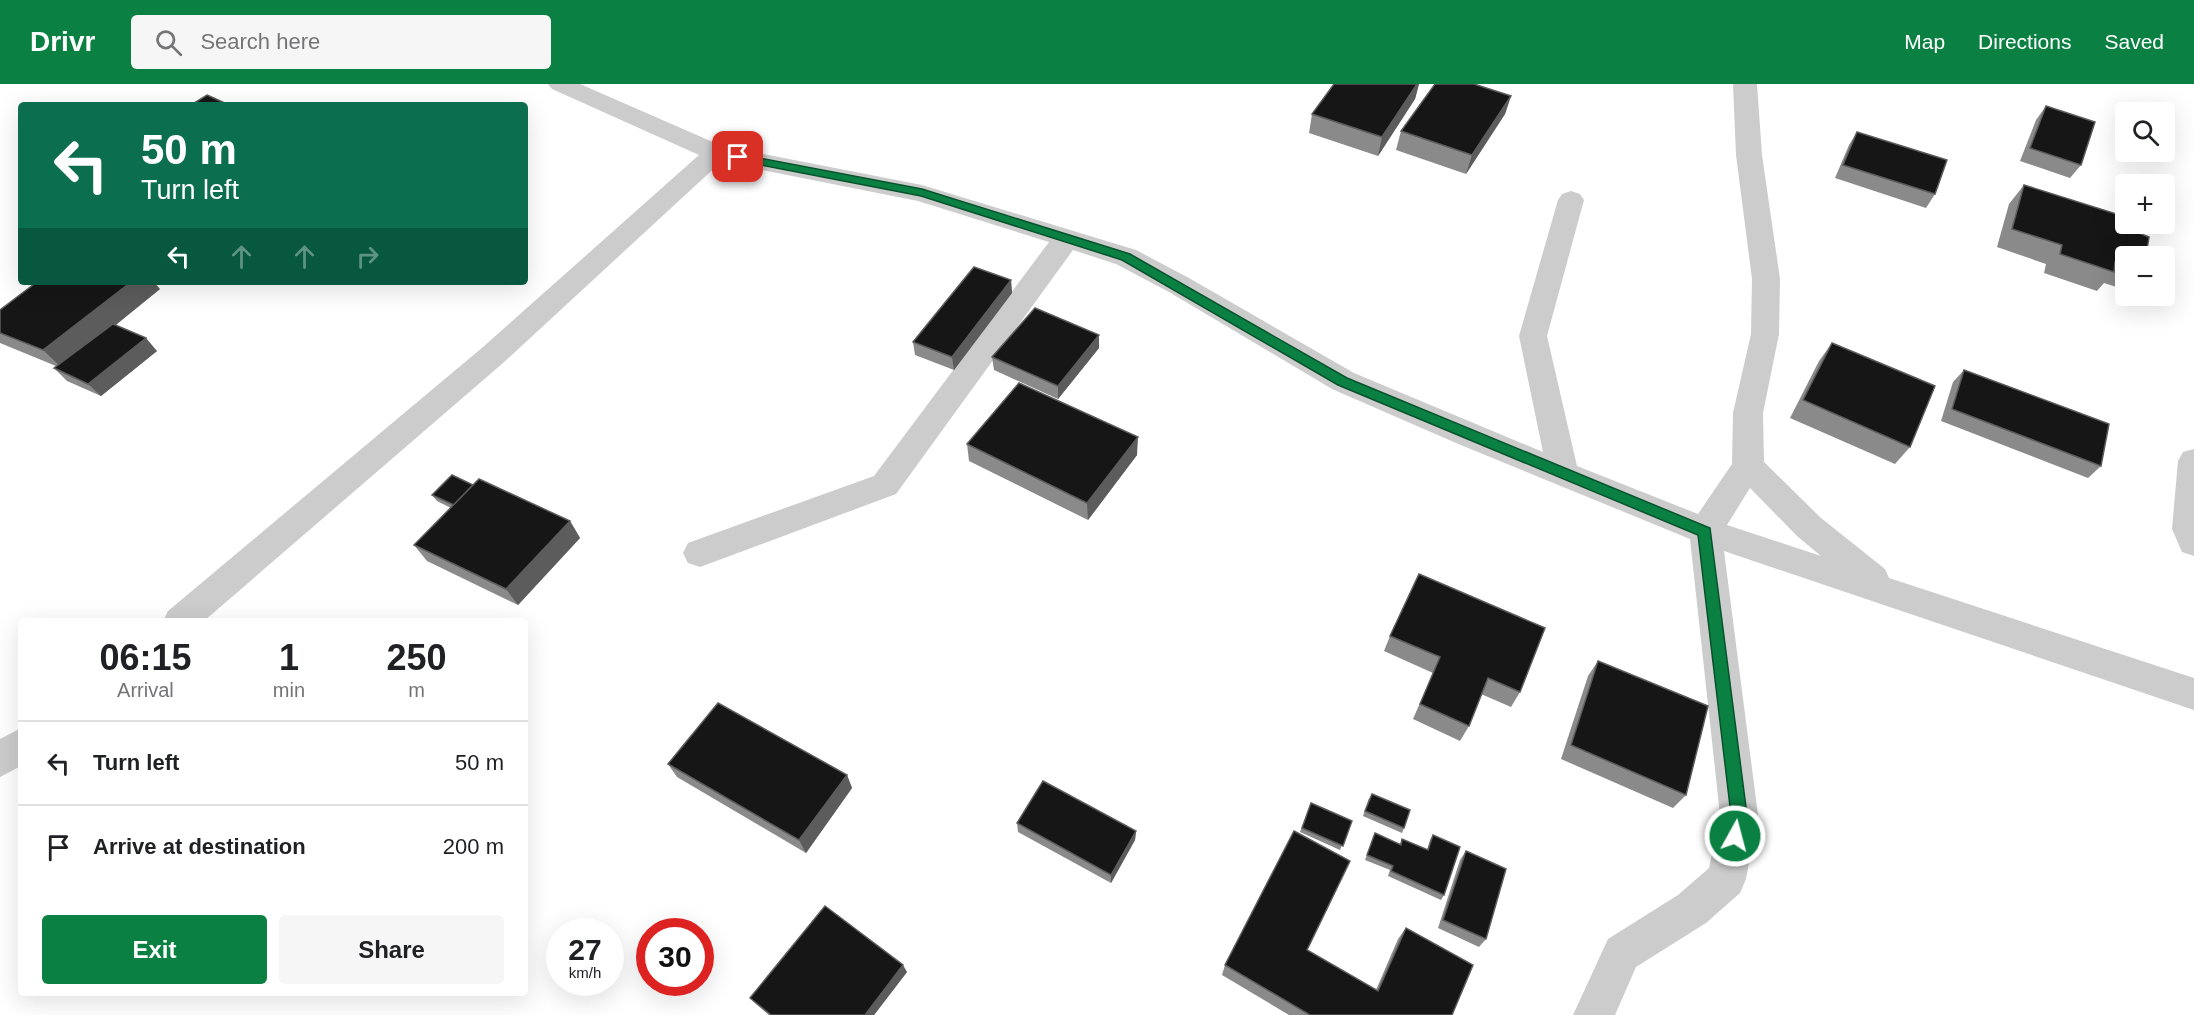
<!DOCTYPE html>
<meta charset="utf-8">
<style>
:root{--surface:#fff;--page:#f6f6f6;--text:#202124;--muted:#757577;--line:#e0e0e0;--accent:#0b8043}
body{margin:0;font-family:Helvetica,sans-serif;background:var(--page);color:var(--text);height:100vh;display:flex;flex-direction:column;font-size:22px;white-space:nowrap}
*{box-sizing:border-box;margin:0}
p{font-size:20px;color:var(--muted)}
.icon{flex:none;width:33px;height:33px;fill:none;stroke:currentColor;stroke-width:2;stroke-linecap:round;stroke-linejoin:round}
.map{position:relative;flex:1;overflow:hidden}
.sheet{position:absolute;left:18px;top:534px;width:510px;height:378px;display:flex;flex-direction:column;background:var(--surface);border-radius:6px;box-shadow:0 6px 24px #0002}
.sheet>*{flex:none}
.top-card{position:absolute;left:18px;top:18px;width:510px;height:183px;border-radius:6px;box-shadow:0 6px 24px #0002;background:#0b6e4f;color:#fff;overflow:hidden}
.tools{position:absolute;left:2115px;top:18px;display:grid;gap:12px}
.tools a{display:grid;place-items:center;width:60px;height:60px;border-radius:6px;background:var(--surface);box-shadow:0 6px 24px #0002;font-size:30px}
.speed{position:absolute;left:546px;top:834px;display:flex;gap:12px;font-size:30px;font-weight:700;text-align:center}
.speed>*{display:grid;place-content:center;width:78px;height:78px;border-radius:50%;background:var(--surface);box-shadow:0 6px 24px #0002;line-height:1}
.speed small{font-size:15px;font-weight:400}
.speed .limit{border:9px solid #d22;background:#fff;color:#111}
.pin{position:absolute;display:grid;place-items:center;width:51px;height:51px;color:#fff;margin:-26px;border-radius:12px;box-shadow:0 3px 9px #0006}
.me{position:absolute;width:66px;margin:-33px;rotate:7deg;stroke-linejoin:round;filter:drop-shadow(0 0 4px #0008)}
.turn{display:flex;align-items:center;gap:21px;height:126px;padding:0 24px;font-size:27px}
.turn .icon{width:78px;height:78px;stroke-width:2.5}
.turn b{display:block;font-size:42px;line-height:51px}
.lanes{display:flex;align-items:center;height:57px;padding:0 24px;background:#0003;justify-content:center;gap:30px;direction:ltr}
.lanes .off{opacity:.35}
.eta{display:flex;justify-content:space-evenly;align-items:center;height:102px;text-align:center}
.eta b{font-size:36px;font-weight:700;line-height:42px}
.cta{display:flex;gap:12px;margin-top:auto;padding:12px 24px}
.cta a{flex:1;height:69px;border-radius:6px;background:var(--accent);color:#fff;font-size:24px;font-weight:700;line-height:69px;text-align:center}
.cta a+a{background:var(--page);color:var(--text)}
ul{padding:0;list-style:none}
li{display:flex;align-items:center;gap:18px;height:84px;padding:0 24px;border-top:2px solid var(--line)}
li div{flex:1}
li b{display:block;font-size:22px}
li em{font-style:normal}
header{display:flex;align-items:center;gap:36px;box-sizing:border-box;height:84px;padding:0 30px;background:var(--accent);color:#fff}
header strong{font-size:28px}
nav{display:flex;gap:33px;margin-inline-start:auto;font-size:21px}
.search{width:420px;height:54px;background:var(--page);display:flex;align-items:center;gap:15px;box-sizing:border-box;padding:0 21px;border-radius:6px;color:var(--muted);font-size:22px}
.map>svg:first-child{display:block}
</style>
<header>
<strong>Drivr</strong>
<div class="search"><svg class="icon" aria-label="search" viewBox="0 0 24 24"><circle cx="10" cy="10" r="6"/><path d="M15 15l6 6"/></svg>Search here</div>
<nav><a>Map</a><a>Directions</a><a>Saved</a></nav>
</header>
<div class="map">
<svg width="2194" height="931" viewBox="0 0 2194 931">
<rect width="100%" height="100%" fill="#fff"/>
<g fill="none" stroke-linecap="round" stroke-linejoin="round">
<g fill="#ccc" fill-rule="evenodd">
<path d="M 548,0 L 580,0 L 722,62 L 922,101 L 1136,166 L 1189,194 L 1354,289 L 1543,368 L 1519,252 L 1558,116 L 1562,110 L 1571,107 L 1580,110 L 1584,116 L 1547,252 L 1577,382 L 1698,430 L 1732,380 L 1733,329 L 1751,250 L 1752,195 L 1736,71 L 1733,0 L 1757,0 L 1762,71 L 1780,195 L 1779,250 L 1763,329 L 1764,378 L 1821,434 L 1885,485 L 1889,494 L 2194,594 L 2194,626 L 1724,467 L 1758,731 L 1746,795 L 1740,809 L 1706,839 L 1636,883 L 1615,931 L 1573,931 L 1608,855 L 1678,811 L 1709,784 L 1720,731 L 1690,455 L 1456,359 L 1332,305 L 1169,208 L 1116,180 L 1073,166 L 896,410 L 700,483 L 688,479 L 683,469 L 688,459 L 874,392 L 1049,158 L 918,117 L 721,78 L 503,279 L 204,537 L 163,537 L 168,527 L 483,263 L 699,71 L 552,5 ZM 1750,404 L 1797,452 L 1821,472 L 1727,441 Z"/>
<polygon points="2194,365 2194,472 2182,468 2172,445 2178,377 2183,368"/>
<polygon points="21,644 21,682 0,693 0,655"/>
</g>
</g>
<g fill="#8a8a8a">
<polygon points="1417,0 1419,0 1415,15 1378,72 1309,49 1312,30"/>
<polygon points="1511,12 1505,30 1466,90 1396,66 1401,47"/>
<polygon points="2046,22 2081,81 2070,94 2020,77 2036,36"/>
<polygon points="1857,48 1935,110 1926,124 1835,94 1849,61"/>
<polygon points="2024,101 2126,172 2126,206 2104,199 2097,207 2044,189 2046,180 1997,163 2009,120"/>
<polygon points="1011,196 1012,209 954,286 915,271 913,258"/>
<polygon points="160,205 116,241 157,267 101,312 67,297 54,284 56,282 0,259 0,226"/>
<polygon points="1832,259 1910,363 1895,380 1790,334 1819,277"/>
<polygon points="1099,264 1058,315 994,286 992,273"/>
<polygon points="1964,286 2101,382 2088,394 1941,337 1953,298"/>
<polygon points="967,360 1137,371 1088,436 969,377"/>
<polygon points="473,401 570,437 580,454 518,521 427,477 414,461 451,424 437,417 432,411"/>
<polygon points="1390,552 1520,608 1511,623 1481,610 1469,642 1460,657 1413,635 1433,589 1384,567"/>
<polygon points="1598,577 1686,711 1673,724 1561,675 1588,592"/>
<polygon points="668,680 847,691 852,704 806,769 677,693"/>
<polygon points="1369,714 1404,744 1402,749 1363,732"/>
<polygon points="1311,719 1352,737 1340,766 1300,748"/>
<polygon points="1017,739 1136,747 1135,756 1111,799 1018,748"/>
<polygon points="1375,749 1400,760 1402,755 1427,766 1430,756 1433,751 1444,811 1441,816 1388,792 1390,786 1365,776"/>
<polygon points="1466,767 1486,855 1479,863 1438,844 1460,776"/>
<polygon points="1406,844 1452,931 1289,931 1222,891 1225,881 1307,866 1376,906 1398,855"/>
<polygon points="907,888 874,931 769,931 756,920 750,914"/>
</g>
<g fill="#5c5c5c">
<polygon points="1417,0 1419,0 1415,15 1378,72 1382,53"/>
<polygon points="1511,12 1505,30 1466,90 1472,71"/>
<polygon points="1011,196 1012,209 954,286 952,273"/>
<polygon points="131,198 154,198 160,205 62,284 43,266"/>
<polygon points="1099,251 1099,264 1058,315 1058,302"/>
<polygon points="146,254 157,267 101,312 88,300"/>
<polygon points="1138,353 1137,371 1088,436 1087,419"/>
<polygon points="570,437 580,454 518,521 506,505"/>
<polygon points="847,691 852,704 806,769 799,756"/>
<polygon points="1136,747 1135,756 1111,799 1111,791"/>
<polygon points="903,881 907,888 874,931 865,931"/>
</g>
<g fill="#161616" stroke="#5c5c5c" stroke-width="1.5">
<polygon points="1334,0 1417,0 1382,53 1312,30"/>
<polygon points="1435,0 1474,0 1511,12 1472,71 1401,47"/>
<polygon points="207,11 229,21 191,21"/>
<polygon points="2046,22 2095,38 2081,81 2030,64"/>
<polygon points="1857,48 1947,76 1935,110 1843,81"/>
<polygon points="2024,101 2126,133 2126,140 2138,140 2136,148 2149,153 2146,172 2126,172 2126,182 2115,178 2114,188 2060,170 2062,161 2012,145"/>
<polygon points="974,183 1011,196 952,273 913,258"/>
<polygon points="37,198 131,198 43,266 0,249 0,226"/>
<polygon points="1035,224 1099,251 1058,302 992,273"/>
<polygon points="113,240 146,254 88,300 54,284"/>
<polygon points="1832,259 1935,302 1910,363 1803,316"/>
<polygon points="1964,286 2109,340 2101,382 1952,325"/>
<polygon points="1019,299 1138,353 1087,419 967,360"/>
<polygon points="452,391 473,401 454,421 432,411"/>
<polygon points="479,395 570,437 506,505 414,461"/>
<polygon points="1419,490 1545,544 1520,608 1488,594 1469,642 1420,620 1440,573 1390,552"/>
<polygon points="1598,577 1708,622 1686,711 1571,661"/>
<polygon points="718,619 847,691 799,756 668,680"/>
<polygon points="1043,697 1136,747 1111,791 1017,739"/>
<polygon points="1372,710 1410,726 1404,744 1365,727"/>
<polygon points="1311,719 1352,737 1343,762 1302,744"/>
<polygon points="1294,747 1350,777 1307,866 1378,907 1406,844 1473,881 1452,931 1310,931 1225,881"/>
<polygon points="1375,749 1401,761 1402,755 1428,766 1433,751 1460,763 1444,811 1391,787 1393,782 1367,771"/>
<polygon points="1466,767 1506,785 1486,855 1443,836"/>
<polygon points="825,822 903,881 865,931 771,931 750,914"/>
</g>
<polygon fill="#0b8043" stroke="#07532c" stroke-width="1.5" points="738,70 922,105 1130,170 1347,294 1710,444 1747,731 1740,758 1735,760 1729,758 1727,752 1731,731 1698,451 1338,301 1122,176 921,112 735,76 735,71"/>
</svg>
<div class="tools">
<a><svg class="icon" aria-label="search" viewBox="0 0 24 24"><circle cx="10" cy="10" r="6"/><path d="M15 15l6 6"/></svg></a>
<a>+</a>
<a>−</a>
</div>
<div class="speed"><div>27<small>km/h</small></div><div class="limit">30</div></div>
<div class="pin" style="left:738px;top:73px;background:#d93025"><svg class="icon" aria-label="arrive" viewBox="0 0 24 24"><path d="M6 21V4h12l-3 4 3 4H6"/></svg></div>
<svg class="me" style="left:1735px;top:752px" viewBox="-20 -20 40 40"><circle r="17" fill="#0b8043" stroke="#fff" stroke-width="3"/><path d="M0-11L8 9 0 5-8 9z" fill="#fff"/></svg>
<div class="top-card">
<div class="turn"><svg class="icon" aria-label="left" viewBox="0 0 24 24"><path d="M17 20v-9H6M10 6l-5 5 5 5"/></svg><div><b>50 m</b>Turn left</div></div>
<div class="lanes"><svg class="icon" aria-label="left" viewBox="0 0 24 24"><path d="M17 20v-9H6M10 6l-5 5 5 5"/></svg><svg class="icon off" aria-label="ahead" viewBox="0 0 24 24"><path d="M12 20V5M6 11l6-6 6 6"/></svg><svg class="icon off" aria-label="ahead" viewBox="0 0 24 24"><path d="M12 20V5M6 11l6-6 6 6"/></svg><svg class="icon off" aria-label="right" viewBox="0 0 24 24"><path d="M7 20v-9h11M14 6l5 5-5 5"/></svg></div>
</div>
<section class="sheet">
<div class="eta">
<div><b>06:15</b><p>Arrival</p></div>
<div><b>1</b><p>min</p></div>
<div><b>250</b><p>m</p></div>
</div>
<ul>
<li><svg class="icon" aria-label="left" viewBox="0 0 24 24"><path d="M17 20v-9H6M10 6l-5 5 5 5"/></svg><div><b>Turn left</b></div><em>50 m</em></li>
<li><svg class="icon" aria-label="arrive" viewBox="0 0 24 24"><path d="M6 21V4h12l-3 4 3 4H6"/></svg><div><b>Arrive at destination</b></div><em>200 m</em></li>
</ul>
<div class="cta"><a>Exit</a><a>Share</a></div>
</section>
</div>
